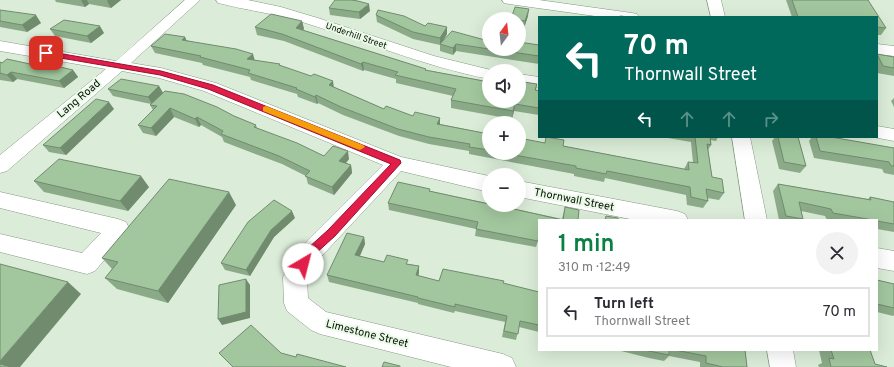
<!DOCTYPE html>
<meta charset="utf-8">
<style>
:root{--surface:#fff;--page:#f2f2f3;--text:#2b2b33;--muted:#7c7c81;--line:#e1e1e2;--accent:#0b8043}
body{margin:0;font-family:Overpass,sans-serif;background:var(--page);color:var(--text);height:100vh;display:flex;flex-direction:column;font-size:15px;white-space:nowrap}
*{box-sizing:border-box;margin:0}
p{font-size:13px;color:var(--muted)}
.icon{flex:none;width:22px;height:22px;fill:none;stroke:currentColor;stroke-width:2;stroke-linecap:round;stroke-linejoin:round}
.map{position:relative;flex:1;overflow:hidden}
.details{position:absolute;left:538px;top:219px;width:340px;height:132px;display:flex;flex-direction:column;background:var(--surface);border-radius:0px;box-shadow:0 4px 16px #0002}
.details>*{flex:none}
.top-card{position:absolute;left:538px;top:16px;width:340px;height:122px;border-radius:0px;box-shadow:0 4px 16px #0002;background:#00695c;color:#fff;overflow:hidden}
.needle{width:26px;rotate:15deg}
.controls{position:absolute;left:482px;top:12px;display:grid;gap:8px}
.controls a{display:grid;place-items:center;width:44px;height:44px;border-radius:50%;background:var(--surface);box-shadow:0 4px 16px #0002;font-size:20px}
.pin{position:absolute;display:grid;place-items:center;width:34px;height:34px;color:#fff;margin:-17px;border-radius:8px;box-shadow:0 2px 6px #0006}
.me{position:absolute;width:44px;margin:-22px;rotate:37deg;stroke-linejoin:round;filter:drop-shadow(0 0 3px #0008)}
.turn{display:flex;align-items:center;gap:14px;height:84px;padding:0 20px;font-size:18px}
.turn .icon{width:52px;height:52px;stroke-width:2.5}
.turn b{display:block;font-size:28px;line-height:34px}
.lanes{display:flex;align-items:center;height:38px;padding:0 20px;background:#0003;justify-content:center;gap:20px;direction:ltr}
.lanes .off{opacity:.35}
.round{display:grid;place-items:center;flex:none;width:42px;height:42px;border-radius:21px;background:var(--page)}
.summary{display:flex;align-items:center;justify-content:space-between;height:68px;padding:0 20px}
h1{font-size:24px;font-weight:600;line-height:30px;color:var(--accent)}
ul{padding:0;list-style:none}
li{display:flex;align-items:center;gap:12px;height:50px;margin:0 8px 6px;padding:0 12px;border:2px solid var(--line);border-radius:0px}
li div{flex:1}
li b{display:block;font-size:15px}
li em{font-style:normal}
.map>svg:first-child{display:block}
</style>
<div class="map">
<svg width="894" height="367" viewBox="0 0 894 367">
<rect width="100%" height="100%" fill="#dbedd9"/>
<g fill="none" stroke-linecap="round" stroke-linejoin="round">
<defs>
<g id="minor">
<polygon points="185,0 200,0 131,63 161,68 216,83 401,157 489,176 489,192 401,171 319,259 307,279 308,298 326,312 503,354 512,358 516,367 451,367 320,334 311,330 287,311 284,303 283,277 303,245 383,165 204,91 159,78 122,71 7,171 0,173 0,155 106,69 0,51 0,41 116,61"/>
<path d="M 216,0 L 248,0 L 281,7 L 321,19 L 434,56 L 495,71 L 489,71 L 489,79 C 423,66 362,40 299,21 C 272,13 245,10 218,3 Z"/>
<polygon points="502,0 539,0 632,13 637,14 639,17 602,17 509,4 504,3"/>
<polygon points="707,0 721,0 725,17 711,17"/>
<polygon points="877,44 894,46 894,56 877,54"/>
<polygon points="519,74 539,77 539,87 519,84"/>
<polygon points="877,126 894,129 894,141 873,137 877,137"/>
<polygon points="732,137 750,137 767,220 745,220"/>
<polygon points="519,181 677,211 685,214 688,220 635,220 519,197"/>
<polygon points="0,192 118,219 126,222 129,228 126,234 95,271 87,274 0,252 0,234 82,253 101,233 0,208"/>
<polygon points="877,248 894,251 894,271 877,268"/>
<polygon points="767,350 793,350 796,367 770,367"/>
</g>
</defs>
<use href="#minor" stroke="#879885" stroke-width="1"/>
<use href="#minor" fill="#fff" fill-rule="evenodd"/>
</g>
<g fill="#8bab88">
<polygon points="55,0 121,0 111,8 89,4 85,7 56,2"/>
<polygon points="786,0 868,0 877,17 792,17"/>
<polygon points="329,8 370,11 360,19 330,15"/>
<polygon points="0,10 41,23 27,32 0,27"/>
<polygon points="376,15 425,26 447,27 447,34 444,39 485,40 489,35 489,49 519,49 539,45 539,64 456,51 453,55 440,51 440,45 413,39 377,22"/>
<polygon points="528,16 524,28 519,27 519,19"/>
<polygon points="302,21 304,29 303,30 426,69 426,70 522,88 537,84 536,90 539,91 539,115 514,111 512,119 451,108 451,100 453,96 396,83 396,79 364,70 363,71 284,41 257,35 255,27"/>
<polygon points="877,27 886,28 881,35 877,35"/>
<polygon points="50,29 104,33 91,43 55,36"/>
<polygon points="185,37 186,40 255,60 281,66 334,87 384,109 413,116 440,118 440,124 489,134 489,153 519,153 545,143 563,146 684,169 688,162 693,163 691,142 662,137 718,137 716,141 710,140 711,145 708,150 712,177 724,193 719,200 707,198 708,201 703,208 687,205 686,195 605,178 604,182 574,176 574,174 469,154 469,151 429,144 399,136 343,115 318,103 317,104 298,97 297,94 251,80 250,77 203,65 202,63 155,53 151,46"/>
<polygon points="877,54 894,57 894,76 877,73"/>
<polygon points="0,62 53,69 73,70 78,77 64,88 17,79 13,82 0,80"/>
<polygon points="159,86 163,93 234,116 256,125 257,128 324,156 349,159 346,163 351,165 352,173 334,195 308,184 306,176 282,164 224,142 222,137 201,125 199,127 174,117 156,136 143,133 138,125 153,110 150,105 151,104 113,96 108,89"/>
<polygon points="894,98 894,107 891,101"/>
<polygon points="114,109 66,155 49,152 43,145"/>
<polygon points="775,137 798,137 806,166 800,173 779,169 772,141"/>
<polygon points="812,137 831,137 894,148 894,175 884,173 882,169 814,158 809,141"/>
<polygon points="34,181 149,187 128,211 44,192"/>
<polygon points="778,184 868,199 870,197 894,202 894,232 877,229 877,220 827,220 825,216 801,211 803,219 802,220 779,220 773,191"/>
<polygon points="430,191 562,219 565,207 578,220 539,220 539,242 538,241 536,247 475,236 476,229 389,210 388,203"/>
<polygon points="236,205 168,303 117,289 105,278 112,269 102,258"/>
<polygon points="295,218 274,237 250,276 225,270 221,263"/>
<polygon points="364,237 365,244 360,256 384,262 408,264 419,266 419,273 418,276 439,281 503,283 539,292 539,332 519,327 516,340 502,337 505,322 455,311 454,313 418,304 418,303 329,282 327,275"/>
<polygon points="877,280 894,284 894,315 893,316 877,312"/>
<polygon points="617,350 745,350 747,367 700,367 700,362 669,356 664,361 649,358"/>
<polygon points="819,350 870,350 875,364 887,367 819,367 818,365 822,363"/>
</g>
<g fill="#718b6f">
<polygon points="81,0 87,0 89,4 85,7"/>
<polygon points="108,0 121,0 111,8 107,1"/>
<polygon points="369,4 370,11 360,19 359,12"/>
<polygon points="529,9 528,16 524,28 525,21"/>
<polygon points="36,15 41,23 27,32 22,25"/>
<polygon points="302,21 304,29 298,35 296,28"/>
<polygon points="100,26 104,33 91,43 87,36"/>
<polygon points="447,27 447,34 441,44 440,44 440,38"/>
<polygon points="185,37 188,44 182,40"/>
<polygon points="456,44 456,51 453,55 453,48"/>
<polygon points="253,54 255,61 247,59"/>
<polygon points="363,62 364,70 363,71 361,64"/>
<polygon points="73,70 78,77 64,88 59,81"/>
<polygon points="11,72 17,79 13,82 7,75"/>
<polygon points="333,81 334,88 329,85"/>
<polygon points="159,86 163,93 152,104 148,97"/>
<polygon points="316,95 318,103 317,104 315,97"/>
<polygon points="109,102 114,109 66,155 60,148"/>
<polygon points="515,104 514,111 512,119 513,111"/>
<polygon points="170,108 174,117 156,136 151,128"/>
<polygon points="197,117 201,125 199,127 195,119"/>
<polygon points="440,118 440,126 437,124"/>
<polygon points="348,151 349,159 341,169 339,161"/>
<polygon points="351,165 352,173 334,195 332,187"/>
<polygon points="141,176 149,187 128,211 120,201"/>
<polygon points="229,192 236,205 168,303 158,291"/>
<polygon points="292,211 295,218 274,237 250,276 246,270 271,230"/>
<polygon points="364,237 365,244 357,262 355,255"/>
<polygon points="419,266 419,273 416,282 416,275"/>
<polygon points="246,279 250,285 250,318 222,325 218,319"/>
<polygon points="68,282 81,294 20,367 5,367 0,364 0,361"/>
</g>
<g fill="#a2c79e" stroke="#718b6f">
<polygon points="335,0 351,0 358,1 369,4 359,12 329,8"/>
<polygon points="792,0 868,0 886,28 877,27 877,17 798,17"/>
<polygon points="515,7 529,9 525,21 519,20 519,19 511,19"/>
<polygon points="0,10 36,15 22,25 0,21"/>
<polygon points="378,10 404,16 425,26 428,23 447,27 440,38 413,32 376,15"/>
<polygon points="271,14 302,21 296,28 426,69 425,70 489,82 489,101 519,101 519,87 522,88 524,82 537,84 535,90 539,91 539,108 515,104 513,111 451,100 456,89 395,75 398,72 363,62 361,64 282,34 255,27"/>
<polygon points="620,16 629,17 620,17"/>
<polygon points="64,20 100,26 87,36 50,29"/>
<polygon points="452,31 485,40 487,35 489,35 489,49 456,44 453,48 440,44"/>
<polygon points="165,34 185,37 182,40 236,49 253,54 247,59 280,64 279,65 311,76 314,74 333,81 329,85 384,109 386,106 413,116 415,112 440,118 437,124 489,134 489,150 469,147 470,144 429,137 398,129 341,107 316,95 315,97 296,89 297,88 248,73 250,70 200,57 201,56 151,46"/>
<polygon points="519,42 539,45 539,56 491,49 519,49"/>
<polygon points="877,54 894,57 894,68 883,66"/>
<polygon points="7,59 53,69 56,66 73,70 59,81 11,72 7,75 0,73 0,62 2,63"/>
<polygon points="121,79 159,86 148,97 108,89"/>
<polygon points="165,91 184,94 217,107 234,116 256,125 254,127 297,143 324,156 333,146 348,151 339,161 351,165 332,187 305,176 310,171 279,156 221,134 223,131 197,117 195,119 170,108 151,128 138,125 157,106 150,105"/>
<polygon points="96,99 109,102 60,148 43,145"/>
<polygon points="546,137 564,140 563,146 689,170 688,162 698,163 695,137 710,137 711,145 707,144 712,177 722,179 724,193 706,189 708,201 691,197 690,187 607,171 606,174 576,168 576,166 503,153 519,153 519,138 545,143"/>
<polygon points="778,137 798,137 806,166 784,162"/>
<polygon points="816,137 831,137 894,148 894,166 891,166 889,162 820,151"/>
<polygon points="59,159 141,176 120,201 34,181"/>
<polygon points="169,179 229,192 158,291 105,278 118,262 102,258"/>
<polygon points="398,182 430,189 429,191 489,204 489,205 496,205 563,220 565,207 579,210 578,220 539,220 539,234 538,241 476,229 478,222 388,203"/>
<polygon points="778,184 871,200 870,197 894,202 894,224 877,221 877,220 873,220 833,213 831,209 799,202 803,219 786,216"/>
<polygon points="274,200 292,211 271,230 246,270 221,263 248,222"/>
<polygon points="606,216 618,218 618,220 605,220"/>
<polygon points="347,233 364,237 355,255 384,262 387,255 408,260 406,264 419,266 416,275 439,281 443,269 504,281 503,283 539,292 539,325 520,321 518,334 504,331 507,316 455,304 455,307 418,298 418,297 327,275"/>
<polygon points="0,264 68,282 0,361"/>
<polygon points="246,279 246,312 218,319 219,285"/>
<polygon points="877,280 894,284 894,308 877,304"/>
<polygon points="251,325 281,353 296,357 297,354 346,367 233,367 219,353"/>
<polygon points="644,350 669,350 669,355"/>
<polygon points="675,350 745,350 747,367 723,367 706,363 706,356"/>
<polygon points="831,350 870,350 875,364 887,367 831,367 829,358 834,359"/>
<polygon points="384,362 400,366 400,367 382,367"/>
<polygon points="0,364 11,367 0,367"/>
</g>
<polygon fill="#e11d48" stroke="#92132f" points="46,51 161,71 213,85 400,160 401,163 335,236 314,255 306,267 303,269 299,267 298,264 307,249 328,230 391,164 208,89 160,75 43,55 42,53"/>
<polygon fill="#f59e0b" points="266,106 363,145 365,147 360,150 357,149 263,111 263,107"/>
<g text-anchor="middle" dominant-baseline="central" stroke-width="4" stroke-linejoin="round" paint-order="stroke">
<g font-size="9" fill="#090f08" stroke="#e9fbe6">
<text transform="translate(356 36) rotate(19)">Underhill Street</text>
</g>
<g font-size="11" fill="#090f08" stroke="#e9fbe6">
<text transform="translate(79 99) rotate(-40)">Lang Road</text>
<text transform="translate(574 200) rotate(11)">Thornwall Street</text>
<text transform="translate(367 334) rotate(14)">Limestone Street</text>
</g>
</g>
</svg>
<div class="controls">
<a><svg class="needle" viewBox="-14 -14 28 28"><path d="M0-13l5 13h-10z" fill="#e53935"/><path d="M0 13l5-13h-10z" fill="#7c7c81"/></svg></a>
<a><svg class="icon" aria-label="sound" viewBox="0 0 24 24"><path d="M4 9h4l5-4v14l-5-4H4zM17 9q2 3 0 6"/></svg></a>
<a>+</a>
<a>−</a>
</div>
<div class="pin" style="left:46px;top:53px;background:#d93025"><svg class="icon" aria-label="arrive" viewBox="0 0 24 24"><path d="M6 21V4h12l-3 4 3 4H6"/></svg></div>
<svg class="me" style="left:303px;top:264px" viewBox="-20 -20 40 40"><circle r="19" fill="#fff"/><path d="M0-13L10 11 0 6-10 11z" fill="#e11d48"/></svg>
<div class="top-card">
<div class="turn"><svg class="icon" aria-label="left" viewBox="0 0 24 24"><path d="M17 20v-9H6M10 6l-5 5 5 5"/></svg><div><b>70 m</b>Thornwall Street</div></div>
<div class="lanes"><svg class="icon" aria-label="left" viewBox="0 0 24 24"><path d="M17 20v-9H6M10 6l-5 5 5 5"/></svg><svg class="icon off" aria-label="ahead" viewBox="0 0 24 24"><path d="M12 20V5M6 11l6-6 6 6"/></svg><svg class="icon off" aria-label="ahead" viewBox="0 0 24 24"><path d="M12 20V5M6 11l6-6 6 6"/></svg><svg class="icon off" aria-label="right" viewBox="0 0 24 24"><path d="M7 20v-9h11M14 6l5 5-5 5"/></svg></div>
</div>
<section class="details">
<div class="summary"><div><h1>1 min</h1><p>310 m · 12:49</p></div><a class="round"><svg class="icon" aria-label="close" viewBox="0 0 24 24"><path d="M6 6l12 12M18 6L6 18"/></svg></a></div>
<ul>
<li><svg class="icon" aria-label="left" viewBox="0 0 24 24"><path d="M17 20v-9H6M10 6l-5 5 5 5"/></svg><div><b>Turn left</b><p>Thornwall Street</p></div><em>70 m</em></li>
</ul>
</section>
</div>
